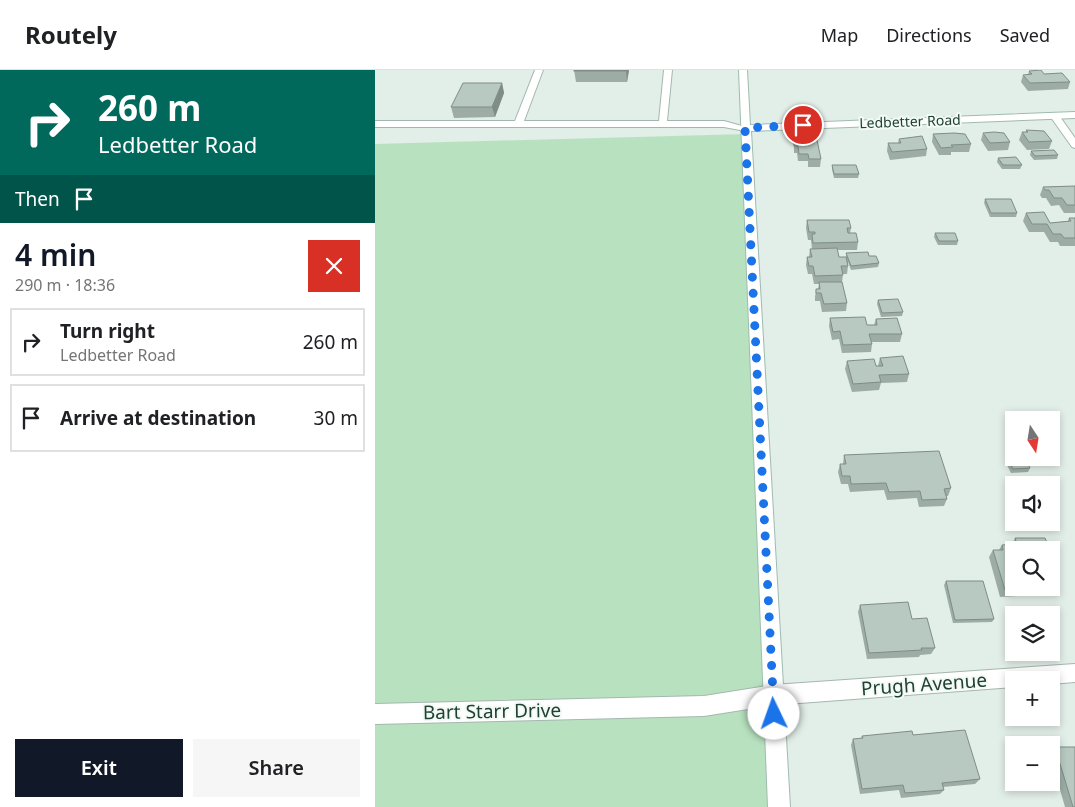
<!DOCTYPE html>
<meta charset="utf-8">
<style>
:root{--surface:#fff;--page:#f6f6f6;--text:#202124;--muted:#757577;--line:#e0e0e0;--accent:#111827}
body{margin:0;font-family:"Noto Sans",sans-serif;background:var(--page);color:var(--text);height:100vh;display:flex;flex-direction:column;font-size:19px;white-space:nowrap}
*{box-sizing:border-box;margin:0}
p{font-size:16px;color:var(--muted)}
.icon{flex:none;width:28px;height:28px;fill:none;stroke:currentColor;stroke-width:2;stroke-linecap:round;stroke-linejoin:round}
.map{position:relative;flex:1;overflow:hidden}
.drawer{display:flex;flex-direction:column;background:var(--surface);width:375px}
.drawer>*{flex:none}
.banner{background:#00695c;color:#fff;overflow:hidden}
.needle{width:32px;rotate:168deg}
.fabs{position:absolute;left:630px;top:341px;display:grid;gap:10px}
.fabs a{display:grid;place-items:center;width:55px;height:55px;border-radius:0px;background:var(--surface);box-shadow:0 2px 8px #0003;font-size:25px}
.pin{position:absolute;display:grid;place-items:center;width:42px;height:42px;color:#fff;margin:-21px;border:2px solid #fff;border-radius:50%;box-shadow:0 1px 5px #0007}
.me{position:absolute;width:55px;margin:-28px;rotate:357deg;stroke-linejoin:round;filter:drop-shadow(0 0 4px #0008)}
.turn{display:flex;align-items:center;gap:18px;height:105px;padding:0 15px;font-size:22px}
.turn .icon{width:65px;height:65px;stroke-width:2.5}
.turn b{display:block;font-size:35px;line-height:42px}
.then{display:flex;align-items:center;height:48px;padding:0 15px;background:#0003;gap:10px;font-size:19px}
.round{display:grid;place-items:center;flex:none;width:52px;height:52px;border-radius:0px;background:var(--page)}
.overview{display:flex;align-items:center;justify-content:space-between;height:85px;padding:0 15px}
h1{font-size:30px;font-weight:600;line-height:38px;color:var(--accent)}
.primary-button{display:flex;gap:10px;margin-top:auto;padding:10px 15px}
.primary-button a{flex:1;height:58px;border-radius:0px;background:var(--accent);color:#fff;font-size:20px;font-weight:600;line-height:58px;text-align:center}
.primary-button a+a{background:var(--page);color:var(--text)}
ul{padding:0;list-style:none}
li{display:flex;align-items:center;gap:15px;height:68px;margin:0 10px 8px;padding:0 5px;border:2px solid var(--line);border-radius:0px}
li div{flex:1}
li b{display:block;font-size:19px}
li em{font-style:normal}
header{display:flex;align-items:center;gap:30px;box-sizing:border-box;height:70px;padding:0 25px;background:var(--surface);border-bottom:1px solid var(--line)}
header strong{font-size:24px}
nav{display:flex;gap:28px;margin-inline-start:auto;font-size:18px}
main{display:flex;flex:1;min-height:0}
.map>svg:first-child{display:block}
</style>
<header>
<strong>Routely</strong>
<nav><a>Map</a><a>Directions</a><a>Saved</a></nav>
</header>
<main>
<section class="drawer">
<div class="banner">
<div class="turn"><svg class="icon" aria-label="right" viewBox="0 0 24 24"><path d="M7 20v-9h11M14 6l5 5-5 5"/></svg><div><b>260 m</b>Ledbetter Road</div></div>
<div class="then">Then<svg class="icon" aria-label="arrive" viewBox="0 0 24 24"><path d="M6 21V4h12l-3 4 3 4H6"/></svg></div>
</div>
<div class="overview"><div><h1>4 min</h1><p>290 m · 18:36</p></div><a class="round" style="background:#d93025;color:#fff"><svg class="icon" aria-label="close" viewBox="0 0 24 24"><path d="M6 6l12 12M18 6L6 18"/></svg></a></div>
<ul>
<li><svg class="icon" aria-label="right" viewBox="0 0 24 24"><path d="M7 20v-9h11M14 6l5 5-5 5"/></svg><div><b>Turn right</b><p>Ledbetter Road</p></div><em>260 m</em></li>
<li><svg class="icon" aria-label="arrive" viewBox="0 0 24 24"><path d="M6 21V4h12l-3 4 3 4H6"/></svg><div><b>Arrive at destination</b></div><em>30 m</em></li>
</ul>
<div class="primary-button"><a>Exit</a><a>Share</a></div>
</section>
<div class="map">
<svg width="700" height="737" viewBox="0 0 700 737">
<rect width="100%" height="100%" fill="#e2eee8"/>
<polygon fill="#b8e2bf" points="371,64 404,737 0,737 0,74"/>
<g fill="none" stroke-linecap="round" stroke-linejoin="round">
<defs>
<polygon id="lane" points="160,0 168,0 149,51 284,51 289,0 297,0 292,51 349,51 374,58 370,61 349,57 0,57 0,51 140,51"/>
<g id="street">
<polygon points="680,43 683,44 700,68 700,78 697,77 675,46"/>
<polygon points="700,594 700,612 676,614 676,610 639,610 639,617 398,635 329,646 0,654 0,634 329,626 398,615"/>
</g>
<polygon id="secondary" points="364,0 372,0 375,55 700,42 700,48 376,61 415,737 393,737"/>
</defs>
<use href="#lane" stroke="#a4b7af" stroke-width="2"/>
<use href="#street" stroke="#a4b7af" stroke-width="2"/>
<use href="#secondary" stroke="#9fbbaf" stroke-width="2"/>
<use href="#lane" fill="#fff" fill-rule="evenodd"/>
<use href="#street" fill="#fff" fill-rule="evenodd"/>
<use href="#secondary" fill="#fff" fill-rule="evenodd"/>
</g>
<g fill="#9dada5">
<polygon points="199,0 254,0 252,12 201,12"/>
<polygon points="654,1 669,4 695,12 693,19 653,21 646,12 648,5 653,5"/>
<polygon points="127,13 129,23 120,47 79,48 76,37"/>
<polygon points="651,60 677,71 674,79 652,80 644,70 647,62 651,62"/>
<polygon points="608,63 635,72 633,80 613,81 606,70"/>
<polygon points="558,64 596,74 594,82 576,82 576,85 564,85 557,72"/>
<polygon points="524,69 552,79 551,86 515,90 512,81 513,73 523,73"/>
<polygon points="419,70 446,89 445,97 433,97 433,91 423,91 422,83 419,83"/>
<polygon points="656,81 683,85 682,89 659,90 655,85"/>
<polygon points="623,88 647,95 645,99 627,99 622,92"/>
<polygon points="457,95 484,104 483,108 459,108 457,99"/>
<polygon points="700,116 700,143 689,143 684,135 676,136 671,128 667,128 665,125 668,117"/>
<polygon points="610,129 642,143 641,147 615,147 609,133"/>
<polygon points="651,143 675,153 693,151 694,148 700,148 700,176 685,176 683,172 675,172 669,162 654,162 648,151"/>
<polygon points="432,150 476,158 475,163 483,172 482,180 462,180 464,187 471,187 471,183 494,186 504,193 503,197 476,200 473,192 473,196 472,204 468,204 467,213 472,233 471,241 447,242 445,231 440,231 440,227 441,219 443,219 444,214 439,214 437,204 433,204 431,195 432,187 434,187 435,179 437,179 436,170 433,170 431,158"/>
<polygon points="560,163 583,171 582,175 563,175 559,167"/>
<polygon points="503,230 528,242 527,246 506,247 502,234"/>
<polygon points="455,248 492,255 499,255 501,249 527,264 525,272 497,272 497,274 496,282 467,283 464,269 457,270 454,256"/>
<polygon points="505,288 534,304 532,312 506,313 504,320 477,322 470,299 472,291 503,296"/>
<polygon points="469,385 576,418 573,426 572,426 572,429 569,436 544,437 542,428 512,430 509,420 475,422 473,414 466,414 463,402 465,394 468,394"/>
<polygon points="632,387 655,398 653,402 636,403 630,391"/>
<polygon points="640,468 670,468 639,480 639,518 647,520 643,526 625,527 614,487 618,480 624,480 627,475 637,475"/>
<polygon points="676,500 682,500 677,507 676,507"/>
<polygon points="571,511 619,549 617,552 578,553 569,515"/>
<polygon points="485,535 537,549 560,578 556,584 545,585 544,587 492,589 483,542"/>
<polygon points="538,665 605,709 600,714 568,717 569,720 565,724 526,728 524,720 485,724 476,675 478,669 486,669 487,666"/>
<polygon points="680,677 700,737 690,737 676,689 676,681"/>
</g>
<g fill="#808d86">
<polygon points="251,0 254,0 252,12 251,1"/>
<polygon points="127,13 129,23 120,47 117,37"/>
</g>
<g fill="#b7c9c0" stroke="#808d86">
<rect x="199" y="0" width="52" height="1"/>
<polygon points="666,0 669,4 687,3 695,12 655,13 648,5 657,4 654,1"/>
<polygon points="88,13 127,13 117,37 76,37"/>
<polygon points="651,60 669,61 677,71 654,72 647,62 653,62"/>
<polygon points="619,62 629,63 635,72 615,73 608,63"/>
<polygon points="579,63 590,64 596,74 576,75 578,77 566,78 558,64"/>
<polygon points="547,66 552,79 517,82 513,73 526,73 524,69"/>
<polygon points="419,70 442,70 446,89 434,89 433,84 424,84 423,76 419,76"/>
<polygon points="679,80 683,85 660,86 656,81"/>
<polygon points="641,87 647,95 628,95 623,88"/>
<polygon points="457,95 481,95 484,104 459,104"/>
<polygon points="700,116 700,135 692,135 687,128 679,128 674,120 670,120 668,117"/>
<polygon points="610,129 636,129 642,143 616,143"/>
<polygon points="669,142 675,153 696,151 694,148 700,148 700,168 689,168 686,164 678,164 672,154 657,154 651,143"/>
<polygon points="432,150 474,150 476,158 472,158 473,163 481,163 483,172 438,173 437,164 440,164 440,162 434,162"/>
<polygon points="560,163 580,163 583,171 564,171"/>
<polygon points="462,178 464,187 471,187 473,196 466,196 468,205 440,206 438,196 434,196 432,187 437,187 435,179"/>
<polygon points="493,182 494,186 501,186 504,193 476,196 471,183"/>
<polygon points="444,212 467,212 472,233 449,234 446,223 441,223 441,219 445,219"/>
<polygon points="523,229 528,242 507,243 503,230"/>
<polygon points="490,247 492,255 502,255 501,249 522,248 527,264 494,264 497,274 468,275 465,261 458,262 455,248"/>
<polygon points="528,286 534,304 504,305 506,312 478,314 472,291 499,289 501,296 508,296 505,288"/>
<polygon points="564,381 576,418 569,419 572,429 547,430 545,421 514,422 511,413 476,414 475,406 467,406 465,394 471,394 469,385"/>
<polygon points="632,387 639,387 639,388 650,388 655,398 638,399"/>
<polygon points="640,468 670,468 675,480 639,480 639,518 646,518 647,520 630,520 618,480 628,480 627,475 642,474"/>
<polygon points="676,485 682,500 676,500"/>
<polygon points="571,511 608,511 619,549 580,550"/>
<polygon points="533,532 537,549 552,548 560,578 546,578 547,580 494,583 485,535"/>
<polygon points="590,660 605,709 567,713 569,720 530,723 528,715 487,719 478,669 488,668 487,666 537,661 538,665"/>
<polygon points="680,677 700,677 700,737 698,737"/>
</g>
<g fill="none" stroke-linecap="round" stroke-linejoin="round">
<polyline stroke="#1a73e8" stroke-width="9" stroke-dasharray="0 16.2" points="399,644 370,58 428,55"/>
</g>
<g text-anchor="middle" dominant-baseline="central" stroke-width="4" stroke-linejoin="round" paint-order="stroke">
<g font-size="14" fill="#204235" stroke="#f3faf6">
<text transform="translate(535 51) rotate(-2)">Ledbetter Road</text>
</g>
<g font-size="19" fill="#204235" stroke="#f3faf6">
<text transform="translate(549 614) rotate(-4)">Prugh Avenue</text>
<text transform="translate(117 641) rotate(-1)">Bart Starr Drive</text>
</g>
</g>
</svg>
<div class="fabs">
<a><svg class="needle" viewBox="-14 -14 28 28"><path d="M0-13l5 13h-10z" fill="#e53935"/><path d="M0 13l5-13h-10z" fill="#757577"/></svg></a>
<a><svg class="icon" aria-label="sound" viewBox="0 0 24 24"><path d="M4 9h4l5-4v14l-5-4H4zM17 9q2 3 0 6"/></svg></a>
<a><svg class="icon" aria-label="search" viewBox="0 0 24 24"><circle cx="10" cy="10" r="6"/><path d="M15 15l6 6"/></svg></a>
<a><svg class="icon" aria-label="layers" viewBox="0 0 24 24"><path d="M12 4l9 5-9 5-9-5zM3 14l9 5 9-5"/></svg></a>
<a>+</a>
<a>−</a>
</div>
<div class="pin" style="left:428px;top:55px;background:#d93025"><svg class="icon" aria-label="arrive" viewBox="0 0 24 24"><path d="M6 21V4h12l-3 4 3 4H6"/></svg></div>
<svg class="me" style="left:399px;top:644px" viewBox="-20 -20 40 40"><circle r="19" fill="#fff"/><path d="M0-13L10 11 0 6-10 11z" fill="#1a73e8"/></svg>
</div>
</main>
